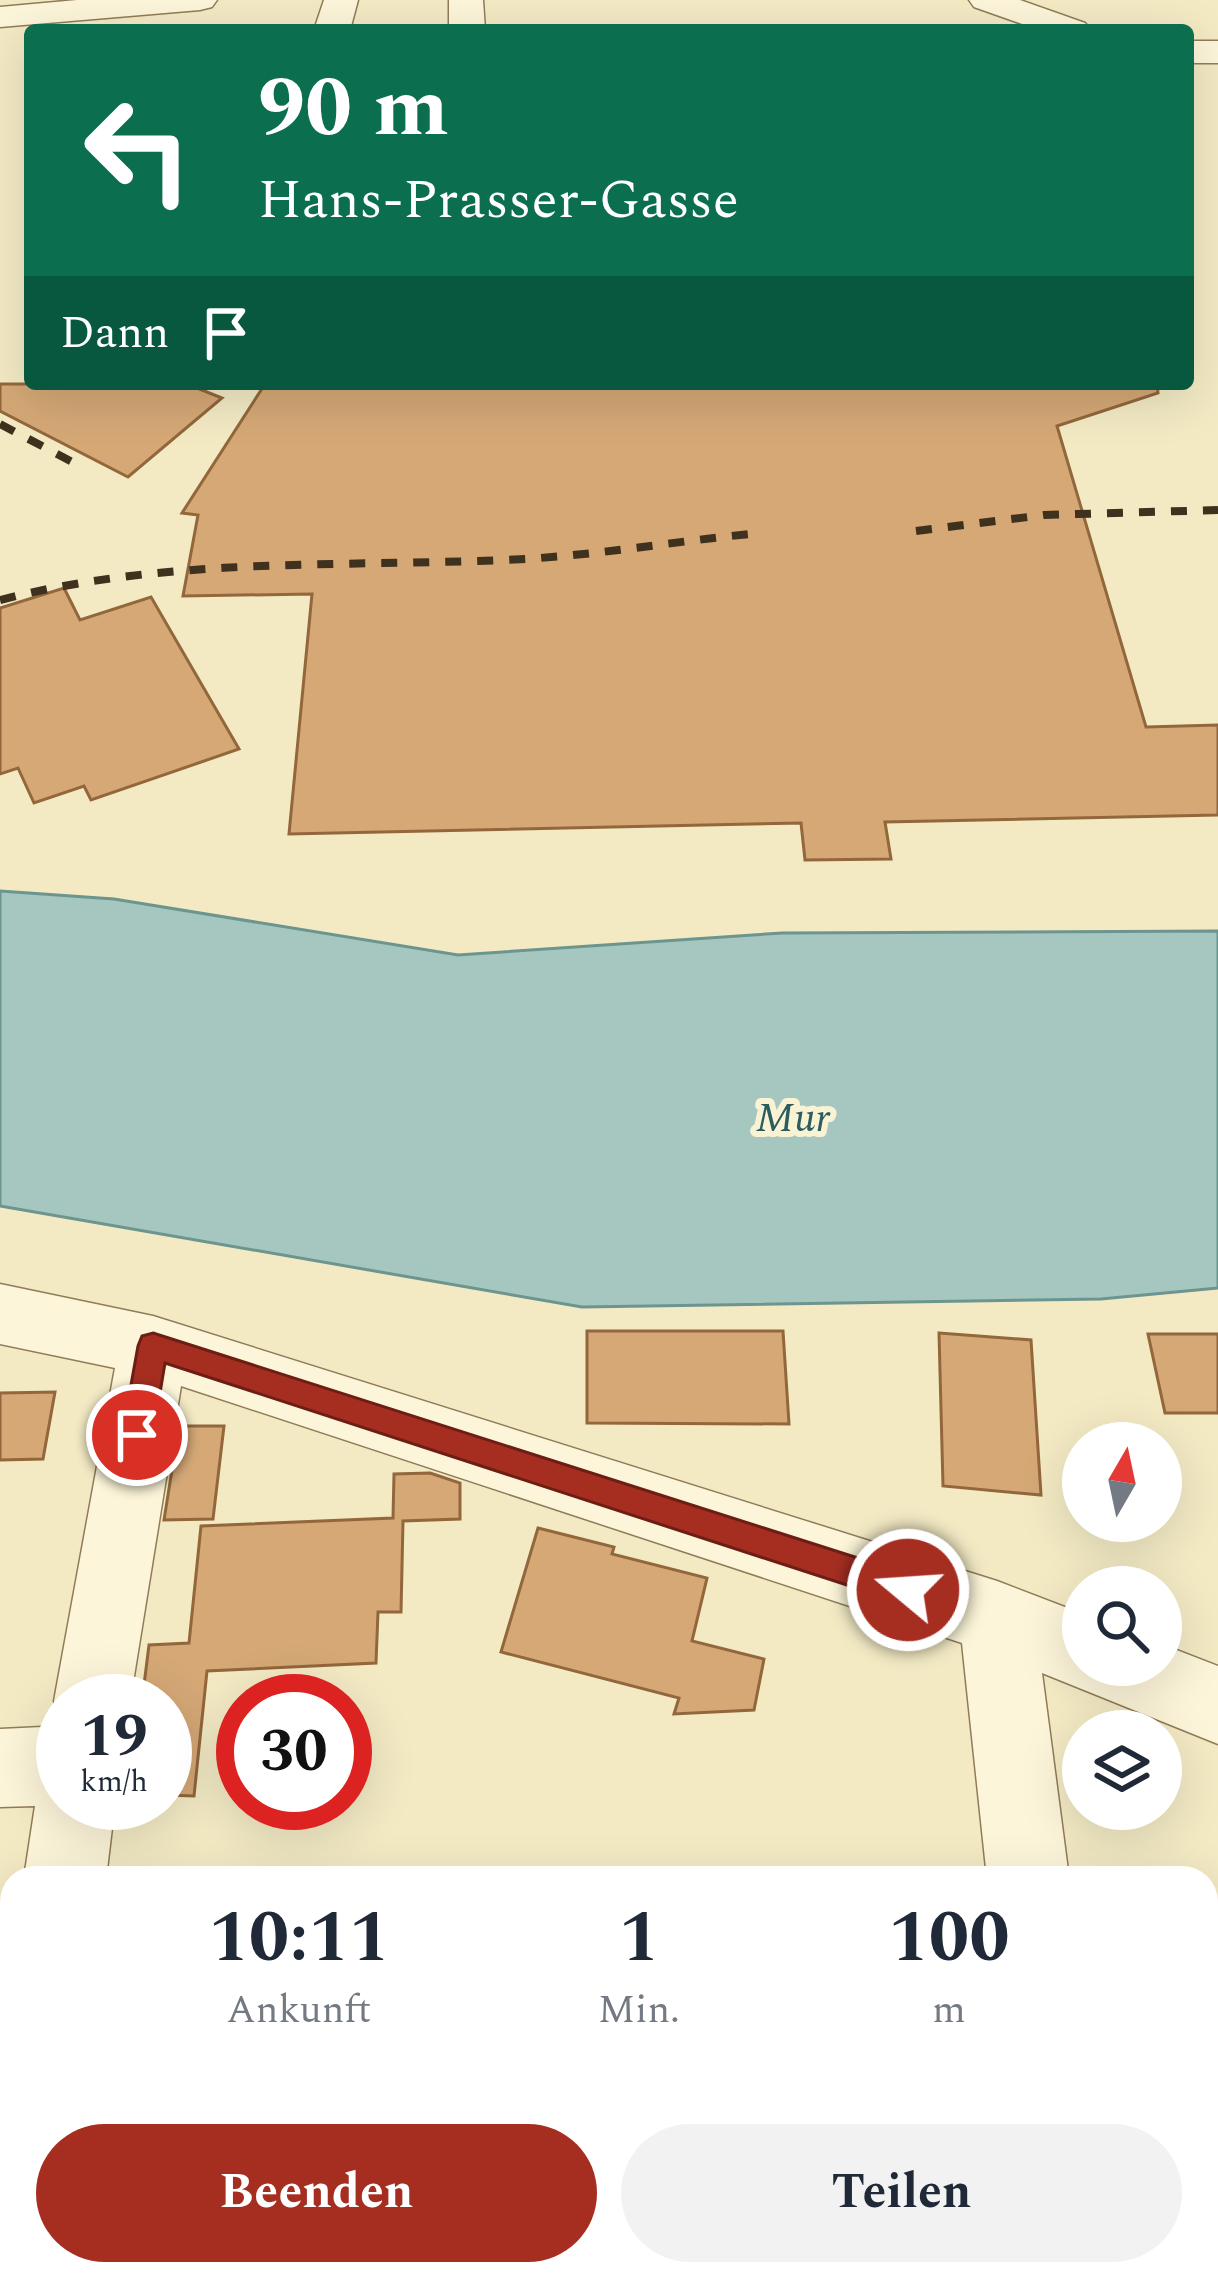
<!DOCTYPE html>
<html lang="de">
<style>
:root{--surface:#fff;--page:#f2f2f3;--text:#1f2937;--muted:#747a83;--accent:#a62e21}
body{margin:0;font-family:Spectral,serif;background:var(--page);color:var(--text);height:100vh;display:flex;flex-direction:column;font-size:45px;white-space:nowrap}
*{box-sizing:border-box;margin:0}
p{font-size:39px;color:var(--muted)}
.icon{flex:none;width:66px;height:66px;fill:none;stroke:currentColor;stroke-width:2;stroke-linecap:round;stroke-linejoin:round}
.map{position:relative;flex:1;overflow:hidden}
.sheet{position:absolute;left:0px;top:1866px;width:1218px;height:420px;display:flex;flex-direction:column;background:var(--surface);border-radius:36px 36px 0 0;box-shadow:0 12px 48px #0002}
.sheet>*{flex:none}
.hud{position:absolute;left:24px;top:24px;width:1170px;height:366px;border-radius:12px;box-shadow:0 12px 48px #0002;background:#0b6e4f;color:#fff;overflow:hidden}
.needle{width:78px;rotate:9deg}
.controls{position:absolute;left:1062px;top:1422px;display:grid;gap:24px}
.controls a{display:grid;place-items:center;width:120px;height:120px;border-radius:50%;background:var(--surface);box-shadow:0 12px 48px #0002;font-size:60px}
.speed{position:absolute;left:36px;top:1674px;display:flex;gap:24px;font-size:60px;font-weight:700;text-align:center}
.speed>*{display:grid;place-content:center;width:156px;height:156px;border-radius:50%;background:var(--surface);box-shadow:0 12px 48px #0002;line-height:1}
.speed small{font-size:30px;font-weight:400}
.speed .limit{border:18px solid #d22;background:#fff;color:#111}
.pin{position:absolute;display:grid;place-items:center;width:102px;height:102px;color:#fff;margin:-51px;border:6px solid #fff;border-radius:50%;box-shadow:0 3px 12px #0007}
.me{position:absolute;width:132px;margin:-66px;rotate:288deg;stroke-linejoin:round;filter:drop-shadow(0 0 9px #0008)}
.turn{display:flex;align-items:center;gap:42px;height:252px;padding:0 36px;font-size:54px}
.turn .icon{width:156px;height:156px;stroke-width:2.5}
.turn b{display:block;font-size:84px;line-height:102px}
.then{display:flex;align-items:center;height:114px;padding:0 36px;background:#0003;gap:24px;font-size:45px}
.eta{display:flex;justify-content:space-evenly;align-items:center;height:204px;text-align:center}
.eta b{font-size:72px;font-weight:700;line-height:84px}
.button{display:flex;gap:24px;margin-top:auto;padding:24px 36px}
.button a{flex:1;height:138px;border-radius:72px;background:var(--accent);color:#fff;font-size:48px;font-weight:700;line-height:138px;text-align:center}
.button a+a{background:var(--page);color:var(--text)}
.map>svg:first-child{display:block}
</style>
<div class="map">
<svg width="1218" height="2286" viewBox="0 0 1218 2286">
<rect width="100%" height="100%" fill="#f3eac4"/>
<polygon fill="#a6c6c0" stroke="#6c958f" stroke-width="3" points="0,891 114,899 458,955 782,933 1218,931 1218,1288 1101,1299 582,1307 0,1206"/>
<g fill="#d5a876" stroke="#92673b" stroke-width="3">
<polygon points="0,384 187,384 222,398 128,477 0,411"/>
<polygon points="265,384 1157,384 1158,393 1057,426 1146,727 1218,725 1218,815 885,822 891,859 805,860 801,823 289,834 312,594 183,596 198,515 182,513"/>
<polygon points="64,588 80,620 151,597 239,749 91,800 84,786 34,803 18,768 0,774 0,608"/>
<polygon points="587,1331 783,1331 789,1424 587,1423"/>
<polygon points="939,1333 1031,1340 1041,1495 943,1486"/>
<polygon points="1148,1334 1218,1334 1218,1413 1165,1413"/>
<polygon points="55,1392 43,1459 0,1460 0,1393"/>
<polygon points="179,1426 224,1426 213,1519 164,1520"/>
<polygon points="430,1473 460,1483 460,1519 403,1521 401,1612 378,1612 376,1663 207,1671 194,1796 165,1795 165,1701 142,1701 149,1645 189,1643 201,1526 393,1518 394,1474"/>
<polygon points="538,1528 614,1547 612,1554 707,1578 692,1641 764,1659 754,1710 674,1714 679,1698 501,1652"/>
</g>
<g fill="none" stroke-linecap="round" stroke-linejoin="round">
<defs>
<g id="street">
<polygon points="77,0 217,0 212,7 200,10 0,27 0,7"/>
<polygon points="324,0 358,0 350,30 314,30"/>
<polygon points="449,0 483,0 485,30 449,30"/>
<polygon points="969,0 1020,0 1085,23 1091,30 1039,30 974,7"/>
<rect x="1188" y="41" width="30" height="22"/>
<polygon points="0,1284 153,1316 997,1581 1083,1614 1083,1665 1161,1665 1161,1644 1218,1666 1218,1744 1042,1673 1069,1878 987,1878 962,1643 181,1386 130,1701 63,1701 63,1724 54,1701 115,1368 0,1344"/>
<polygon points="63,1726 63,1803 115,1803 106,1878 24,1878 35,1806 0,1807 0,1729"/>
<polygon points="12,2209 12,2274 55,2274 54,2286 0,2286 0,2214"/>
<polygon points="1030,2274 1122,2274 1123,2286 1031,2286"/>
</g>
</defs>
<use href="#street" stroke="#907c58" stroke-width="3"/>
<use href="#street" fill="#fcf5d9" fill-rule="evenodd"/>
<g stroke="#3e311d" stroke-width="8" stroke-dasharray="16 16" stroke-linecap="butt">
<polyline points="0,424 80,466"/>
<polyline points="916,531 1044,515 1218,510"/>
<path d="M 0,600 C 167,557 333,567 503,560 C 589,557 674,541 760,533"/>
</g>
</g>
<polygon fill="#a62e21" stroke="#6c1e15" stroke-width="3" points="153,1333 908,1574 919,1579 924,1590 919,1601 908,1605 165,1363 153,1435 148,1445 137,1449 127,1445 122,1435 138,1346 142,1336"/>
<g text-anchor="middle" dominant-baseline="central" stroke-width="12" stroke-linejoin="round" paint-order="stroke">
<g font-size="42" font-style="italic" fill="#2b5d60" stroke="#f9f3d4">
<text x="793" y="1118">Mur</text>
</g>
</g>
</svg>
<div class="controls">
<a><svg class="needle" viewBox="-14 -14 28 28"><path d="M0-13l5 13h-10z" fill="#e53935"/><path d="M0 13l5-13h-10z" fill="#747a83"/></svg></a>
<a><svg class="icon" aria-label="search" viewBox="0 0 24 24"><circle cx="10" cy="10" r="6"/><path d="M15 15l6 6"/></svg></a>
<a><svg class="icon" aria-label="layers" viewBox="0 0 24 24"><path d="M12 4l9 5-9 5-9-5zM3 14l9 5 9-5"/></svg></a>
</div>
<div class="speed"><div>19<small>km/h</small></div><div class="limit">30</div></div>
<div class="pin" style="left:137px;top:1435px;background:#d93025"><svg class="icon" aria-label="arrive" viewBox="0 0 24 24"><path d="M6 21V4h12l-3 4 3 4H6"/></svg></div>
<svg class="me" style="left:908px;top:1590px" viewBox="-20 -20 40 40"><circle r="17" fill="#a62e21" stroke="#fff" stroke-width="3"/><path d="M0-11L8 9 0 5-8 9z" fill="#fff"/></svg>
<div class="hud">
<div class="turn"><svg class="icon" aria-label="left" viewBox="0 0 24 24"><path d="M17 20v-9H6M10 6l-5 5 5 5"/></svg><div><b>90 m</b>Hans-Prasser-Gasse</div></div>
<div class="then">Dann<svg class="icon" aria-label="arrive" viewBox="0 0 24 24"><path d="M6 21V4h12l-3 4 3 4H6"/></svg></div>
</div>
<section class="sheet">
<div class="eta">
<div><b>10:11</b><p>Ankunft</p></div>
<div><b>1</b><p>Min.</p></div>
<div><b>100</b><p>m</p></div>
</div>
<div class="button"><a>Beenden</a><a>Teilen</a></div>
</section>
</div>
